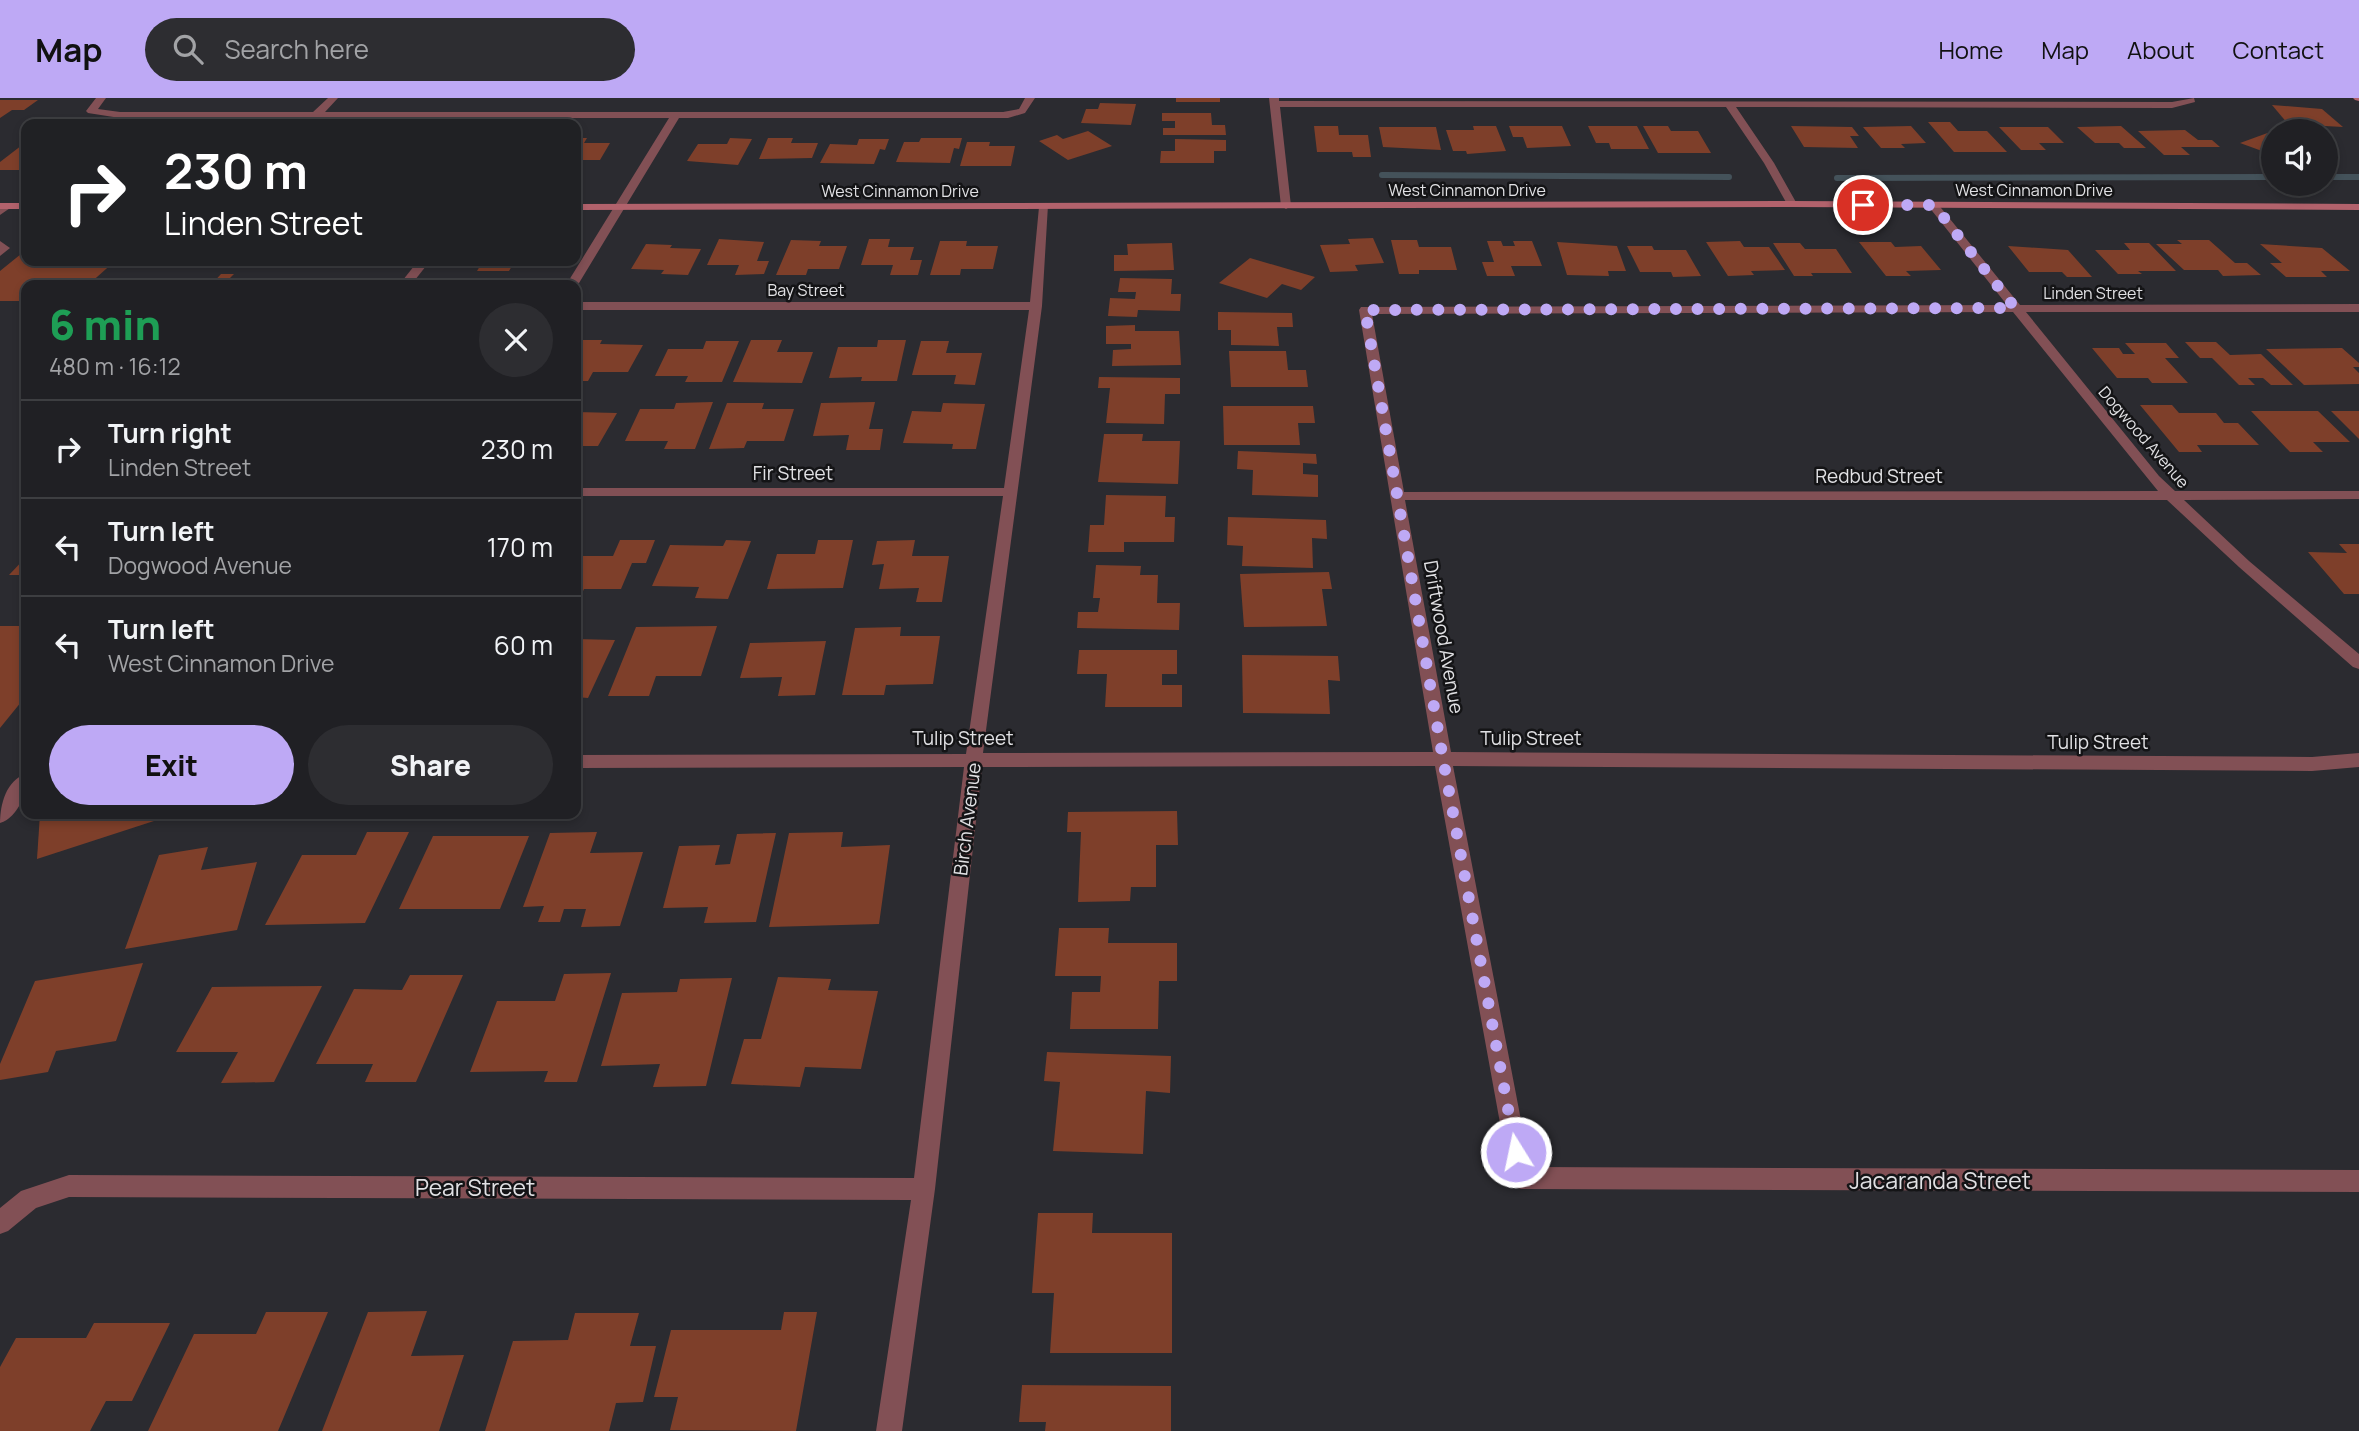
<!DOCTYPE html>
<meta charset="utf-8">
<style>
:root{--surface:#202024;--page:#2d2d31;--text:#f1f3f6;--muted:#a2a3a6;--line:#3d3e41;--accent:#bea9f5}
body{margin:0;font-family:Manrope,sans-serif;background:var(--page);color:var(--text);height:100vh;display:flex;flex-direction:column;font-size:26px;white-space:nowrap}
*{box-sizing:border-box;margin:0}
p{font-size:23px;color:var(--muted)}
.icon{flex:none;width:38px;height:38px;fill:none;stroke:currentColor;stroke-width:2;stroke-linecap:round;stroke-linejoin:round}
.map{position:relative;flex:1;overflow:hidden}
.sheet{position:absolute;left:21px;top:182px;width:560px;height:539px;display:flex;flex-direction:column;background:var(--surface);border-radius:14px;box-shadow:0 4px 10px #0003,0 0 0 2px var(--line)}
.sheet>*{flex:none}
.banner{position:absolute;left:21px;top:21px;width:560px;height:147px;border-radius:14px;box-shadow:0 4px 10px #0003,0 0 0 2px var(--line);background:#202124;color:#fff;overflow:hidden}
.fabs{position:absolute;left:2261px;top:21px;display:grid;gap:14px}
.fabs a{display:grid;place-items:center;width:77px;height:77px;border-radius:50%;background:var(--surface);box-shadow:0 4px 10px #0003,0 0 0 2px var(--line);font-size:35px}
.pin{position:absolute;display:grid;place-items:center;width:60px;height:60px;color:#fff;margin:-30px;border:4px solid #fff;border-radius:50%;box-shadow:0 2px 7px #0007}
.me{position:absolute;width:77px;margin:-38px;rotate:350deg;stroke-linejoin:round;filter:drop-shadow(0 0 5px #0008)}
.turn{display:flex;align-items:center;gap:24px;height:147px;padding:0 28px;font-size:32px}
.turn .icon{width:91px;height:91px;stroke-width:2.5}
.turn b{display:block;font-size:49px;line-height:60px}
.round{display:grid;place-items:center;flex:none;width:74px;height:74px;border-radius:37px;background:var(--page)}
.headline{display:flex;align-items:center;justify-content:space-between;height:119px;padding:0 28px}
h1{font-size:42px;font-weight:800;line-height:52px;color:#1e9e55}
.cta{display:flex;gap:14px;margin-top:auto;padding:14px 28px}
.cta a{flex:1;height:80px;border-radius:42px;background:var(--accent);color:#111;font-size:28px;font-weight:800;line-height:80px;text-align:center}
.cta a+a{background:var(--page);color:var(--text)}
ul{padding:0;list-style:none}
li{display:flex;align-items:center;gap:21px;height:98px;padding:0 28px;border-top:2px solid var(--line)}
li div{flex:1}
li b{display:block;font-size:26px}
li em{font-style:normal}
header{display:flex;align-items:center;gap:42px;box-sizing:border-box;height:98px;padding:0 35px;background:var(--accent);color:#111}
header strong{font-size:33px}
nav{display:flex;gap:38px;margin-inline-start:auto;font-size:24px}
.search{width:490px;height:63px;background:var(--page);display:flex;align-items:center;gap:18px;box-sizing:border-box;padding:0 24px;border-radius:38px;color:var(--muted);font-size:26px}
.map>svg:first-child{display:block}
</style>
<header>
<strong>Map</strong>
<div class="search"><svg class="icon" aria-label="search" viewBox="0 0 24 24"><circle cx="10" cy="10" r="6"/><path d="M15 15l6 6"/></svg>Search here</div>
<nav><a>Home</a><a>Map</a><a>About</a><a>Contact</a></nav>
</header>
<div class="map">
<svg width="2359" height="1333" viewBox="0 0 2359 1333">
<rect width="100%" height="100%" fill="#2b2b30"/>
<g fill="none" stroke-linecap="round" stroke-linejoin="round">
<g stroke="#44525a" stroke-width="6">
<polyline points="1382,77 1729,79"/>
<polyline points="2326,79 2359,79"/>
<polyline points="1837,80 2273,79"/>
</g>
</g>
<g fill="#7e3f2a">
<rect x="1176" y="0" width="44" height="4"/>
<polygon points="0,2 38,2 24,12 12,12 0,20"/>
<polygon points="1100,5 1136,6 1131,27 1081,25 1086,11 1098,11"/>
<polygon points="2272,7 2322,11 2343,29 2288,26"/>
<polygon points="1162,15 1211,15 1212,27 1225,27 1226,37 1163,37 1163,30 1175,30 1175,23 1162,23"/>
<polygon points="1928,24 1950,24 1958,33 1987,33 2007,54 1954,54"/>
<polygon points="1314,28 1338,28 1339,37 1368,37 1371,59 1353,59 1352,54 1317,54"/>
<polygon points="1473,28 1496,28 1506,53 1467,56 1466,53 1453,53 1446,32 1474,32"/>
<polygon points="1509,28 1562,28 1571,48 1527,50 1523,39 1513,39"/>
<polygon points="1588,28 1637,28 1649,51 1611,51 1609,45 1596,45"/>
<polygon points="1643,28 1668,28 1671,33 1698,33 1711,55 1658,55"/>
<polygon points="1791,28 1852,29 1859,38 1850,38 1858,50 1804,49"/>
<polygon points="1911,28 1926,45 1901,46 1905,50 1881,50 1863,29"/>
<polygon points="2121,28 2146,50 2124,50 2119,45 2095,45 2077,29"/>
<polygon points="1379,29 1436,29 1441,52 1383,49"/>
<polygon points="1999,29 2048,29 2064,45 2039,45 2046,52 2021,52"/>
<polygon points="2185,32 2198,42 2212,42 2220,49 2181,49 2190,57 2164,57 2138,33"/>
<polygon points="1088,33 1112,48 1068,62 1039,43 1057,37 1063,41"/>
<polygon points="2273,33 2273,57 2240,45"/>
<polygon points="576,40 587,40 584,45 610,45 600,62 576,62"/>
<polygon points="730,40 752,41 738,67 687,63 698,46 727,46"/>
<polygon points="768,40 793,40 791,45 818,45 812,60 759,61"/>
<polygon points="921,40 962,40 959,51 954,50 950,65 896,64 904,44 919,44"/>
<polygon points="859,41 889,41 885,52 880,51 874,66 820,65 830,46 857,47"/>
<polygon points="1175,41 1226,42 1226,53 1214,53 1214,65 1160,65 1161,53 1175,53"/>
<polygon points="26,44 26,68 22,72 0,72 0,64"/>
<polygon points="967,44 990,44 989,48 1015,48 1011,68 960,68"/>
<polygon points="1373,140 1384,165 1355,167 1358,173 1330,174 1320,147 1350,146 1348,141"/>
<polygon points="719,141 764,144 757,163 769,163 764,176 735,177 739,167 707,167"/>
<polygon points="869,141 890,141 888,149 914,149 910,162 922,162 918,177 890,177 893,167 861,167"/>
<polygon points="791,142 821,143 819,148 847,148 839,171 808,171 806,177 776,177"/>
<polygon points="1391,142 1417,142 1419,149 1451,149 1457,172 1419,172 1419,176 1399,176"/>
<polygon points="2177,142 2209,142 2235,165 2247,165 2261,177 2223,178 2218,172 2184,172 2156,146 2182,146"/>
<polygon points="940,143 967,143 966,148 998,148 993,171 961,171 960,177 930,177"/>
<polygon points="1487,143 1501,143 1503,148 1515,148 1513,143 1532,143 1542,168 1511,168 1515,178 1487,178 1482,164 1494,164"/>
<polygon points="1740,143 1744,149 1769,149 1785,172 1751,173 1754,177 1728,178 1706,144"/>
<polygon points="1557,144 1617,148 1626,173 1608,173 1609,178 1567,177"/>
<polygon points="1859,144 1891,144 1895,149 1921,148 1941,172 1906,173 1911,178 1886,178"/>
<polygon points="1172,145 1174,172 1114,173 1114,157 1128,157 1127,146"/>
<polygon points="1773,145 1800,145 1805,151 1836,151 1852,175 1811,175 1813,178 1794,178"/>
<polygon points="2124,145 2149,145 2176,173 2138,173 2142,176 2118,176 2095,152 2130,152"/>
<polygon points="646,146 672,147 670,150 701,151 688,177 661,176 664,172 631,171"/>
<polygon points="2260,146 2322,150 2350,173 2321,173 2327,179 2286,179 2270,165 2282,165"/>
<polygon points="1627,148 1652,148 1654,152 1686,152 1701,178 1673,179 1671,174 1640,174"/>
<polygon points="2008,148 2068,152 2092,179 2067,179 2062,174 2029,174"/>
<polygon points="21,156 26,156 26,163 115,163 88,187 26,187 26,203 0,203 0,173"/>
<polygon points="1250,160 1315,179 1301,192 1282,186 1267,200 1219,185"/>
<polygon points="468,163 515,163 509,173 477,173 480,168 465,168"/>
<polygon points="221,176 234,176 223,187 211,187"/>
<polygon points="1120,180 1172,181 1171,196 1181,196 1180,213 1138,212 1137,219 1108,218 1110,200 1135,201 1136,194 1118,194"/>
<polygon points="449,184 500,184 497,187 447,187"/>
<polygon points="1218,214 1292,215 1293,229 1277,229 1279,248 1231,247 1231,232 1218,232"/>
<polygon points="1135,227 1135,233 1179,233 1181,267 1112,268 1113,252 1131,251 1131,246 1106,246 1106,228"/>
<polygon points="581,242 602,242 600,246 643,247 628,274 593,274 588,283 576,283 576,250"/>
<polygon points="751,242 782,242 777,254 813,254 802,285 733,284"/>
<polygon points="878,242 906,242 897,283 861,283 862,279 829,280 838,249 877,249"/>
<polygon points="706,243 739,243 722,284 685,284 688,278 655,278 668,251 703,251"/>
<polygon points="921,243 949,243 946,255 982,255 975,287 954,286 956,277 912,277"/>
<polygon points="2185,244 2216,244 2230,257 2261,256 2293,287 2271,287 2263,280 2248,280 2255,287 2239,287 2212,260 2200,260"/>
<polygon points="2125,245 2166,245 2179,260 2165,260 2188,285 2152,285 2148,280 2117,280 2092,250 2119,250 2123,256 2135,256"/>
<polygon points="2342,250 2359,265 2359,269 2353,269 2359,275 2359,286 2304,287 2266,251"/>
<polygon points="1229,253 1286,253 1288,272 1306,272 1308,289 1231,289"/>
<polygon points="1099,279 1180,280 1180,296 1165,296 1164,326 1106,325 1110,290 1098,290"/>
<polygon points="713,304 695,351 664,351 668,343 625,343 640,311 674,311 676,305"/>
<polygon points="875,304 869,331 883,331 880,352 846,352 849,337 813,338 821,305"/>
<polygon points="727,305 764,305 762,311 794,311 784,343 747,343 744,350 709,351"/>
<polygon points="943,305 985,306 976,351 952,351 953,346 903,345 912,313 941,314"/>
<polygon points="2140,307 2172,307 2179,315 2216,315 2224,325 2238,325 2259,347 2197,347 2202,354 2179,354"/>
<polygon points="1223,308 1313,308 1315,325 1298,325 1300,347 1224,347"/>
<polygon points="2251,313 2318,313 2350,344 2313,344 2323,354 2290,354"/>
<polygon points="2331,313 2359,313 2359,341"/>
<polygon points="576,314 617,315 598,348 576,348"/>
<polygon points="1104,336 1143,336 1142,343 1180,343 1178,386 1098,384"/>
<polygon points="1238,353 1316,356 1317,366 1303,365 1303,376 1318,377 1318,399 1252,397 1253,372 1237,371"/>
<polygon points="1106,397 1166,398 1165,419 1175,419 1174,444 1124,444 1124,454 1088,454 1090,427 1104,427"/>
<polygon points="1228,419 1326,422 1327,441 1312,440 1313,470 1242,468 1243,448 1227,447"/>
<polygon points="620,442 655,442 646,465 632,465 621,491 584,491 578,504 576,504 576,458 613,458"/>
<polygon points="726,442 751,443 728,501 695,500 699,489 652,488 670,447 723,448"/>
<polygon points="818,442 853,442 843,490 767,491 777,456 815,456"/>
<polygon points="915,442 912,458 949,458 942,504 916,504 919,490 879,491 884,466 872,467 877,443"/>
<polygon points="2339,446 2359,446 2359,496 2344,496 2308,454 2347,455"/>
<polygon points="26,459 26,477 9,477"/>
<polygon points="1096,467 1141,468 1140,477 1158,477 1157,505 1180,505 1179,532 1077,530 1078,514 1098,514 1100,500 1093,500"/>
<polygon points="1329,474 1332,491 1322,491 1327,528 1244,529 1240,476"/>
<polygon points="0,528 26,528 26,536 19,544 26,544 26,598 0,630"/>
<polygon points="717,528 701,578 656,578 649,598 608,598 636,529"/>
<polygon points="901,529 900,538 940,538 933,586 886,587 884,597 842,597 855,530"/>
<polygon points="576,541 615,542 588,600 576,599"/>
<polygon points="826,543 815,597 778,598 782,579 740,580 750,545"/>
<polygon points="1079,552 1177,552 1177,576 1162,576 1162,587 1182,587 1182,609 1105,609 1107,576 1077,576"/>
<polygon points="1242,557 1338,558 1340,583 1328,582 1330,616 1243,615"/>
<polygon points="1177,713 1178,747 1156,747 1156,789 1131,789 1130,803 1078,804 1081,734 1067,734 1068,714"/>
<polygon points="40,716 157,716 157,722 37,761"/>
<polygon points="367,734 409,734 365,825 265,827 302,757 356,757"/>
<polygon points="597,734 590,755 643,754 620,828 581,829 586,811 564,811 560,824 538,824 544,808 523,809 550,735"/>
<polygon points="843,734 841,749 890,747 879,826 769,829 789,735"/>
<polygon points="776,735 756,824 704,825 708,809 663,810 679,748 720,747 715,767 730,766 737,736"/>
<polygon points="433,738 529,738 500,811 399,811"/>
<polygon points="208,749 201,772 257,764 237,832 125,851 159,757"/>
<polygon points="1059,830 1109,830 1108,845 1177,845 1177,883 1159,883 1158,931 1070,931 1072,894 1100,894 1101,878 1055,878"/>
<polygon points="143,865 116,943 56,953 48,974 0,982 0,966 35,883"/>
<polygon points="611,875 577,984 544,984 548,973 470,974 497,903 555,903 564,876"/>
<polygon points="410,877 463,877 416,984 365,984 373,966 316,966 354,891 402,892"/>
<polygon points="778,879 831,881 828,892 878,893 861,971 805,969 800,989 731,986 744,941 761,941"/>
<polygon points="732,880 706,988 653,989 660,966 601,968 622,895 677,894 680,881"/>
<polygon points="322,888 274,984 221,985 238,954 176,954 212,889"/>
<polygon points="1047,954 1171,958 1170,995 1146,993 1143,1056 1053,1053 1060,984 1044,983"/>
<polygon points="1038,1115 1093,1115 1092,1135 1172,1135 1172,1255 1050,1255 1054,1195 1032,1195"/>
<polygon points="427,1213 411,1258 464,1257 439,1333 322,1333 368,1214"/>
<polygon points="266,1214 328,1214 278,1333 148,1333 194,1236 256,1236"/>
<polygon points="784,1214 817,1214 796,1333 670,1332 678,1299 654,1299 671,1232 781,1232"/>
<polygon points="575,1215 639,1215 630,1248 656,1248 643,1304 616,1305 609,1333 485,1333 513,1243 568,1242"/>
<polygon points="94,1225 170,1225 132,1303 106,1303 90,1333 0,1333 0,1269 16,1240 86,1240"/>
<polygon points="1022,1287 1171,1288 1171,1333 1045,1333 1046,1324 1019,1324"/>
</g>
<g fill="none" stroke-linecap="round" stroke-linejoin="round">
<g fill="#825055" fill-rule="evenodd">
<polygon points="4,106 13,108 0,117 0,109"/>
<polygon points="0,143 10,150 0,158"/>
<polygon points="418,163 430,163 411,187 399,187"/>
<path d="M 26,676 C 27,694 19,719 0,725 C 0,707 6,682 26,676 Z"/>
</g>
<g fill="#825055" fill-rule="evenodd">
<polygon points="96,0 106,0 98,11 120,14 313,14 328,0 338,0 325,14 1003,14 1019,11 1025,0 1035,0 1025,15 1008,20 679,20 576,190 576,187 566,187 669,20 120,20 88,15 86,13"/>
<polygon points="1269,0 1279,0 1279,3 2172,4 2194,0 2195,4 2172,10 1736,9 1774,65 1797,106 1792,109 1787,106 1764,65 1726,9 1280,9 1291,108 1286,111 1281,108"/>
<path d="M 1933,104 L 1937,105 L 2020,207 L 2359,206 L 2359,214 L 2026,214 L 2159,378 L 2175,393 L 2359,393 L 2359,401 L 2184,402 L 2249,463 L 2359,556 L 2359,571 L 2353,569 L 2239,469 L 2167,402 L 1405,402 L 1451,654 L 2312,659 L 2359,655 L 2359,669 L 2312,673 L 1453,668 L 1530,1069 L 2359,1072 L 2359,1094 L 1521,1091 L 1513,1088 L 1510,1080 L 1435,668 L 982,669 L 935,1091 L 902,1333 L 876,1333 L 911,1102 L 69,1099 L 36,1110 L 8,1133 L 0,1136 L 0,1110 L 21,1093 L 69,1077 L 914,1080 L 964,669 L 576,670 L 576,657 L 966,656 L 1003,398 L 576,398 L 576,390 L 1004,390 L 1029,212 L 576,212 L 576,204 L 1030,204 L 1039,109 L 1048,107 L 1042,208 L 983,655 L 1433,654 L 1359,212 L 1361,209 L 2007,207 L 1929,109 L 1929,105 ZM 2013,214 L 2158,393 L 1404,394 L 1372,216 Z"/>
</g>
<g fill="#b2626c" fill-rule="evenodd">
<polygon points="2353,0 2359,0 2359,3 2355,2"/>
<polygon points="1792,103 2359,106 2359,112 1792,109 576,112 576,106"/>
<rect x="0" y="105" width="26" height="6"/>
</g>
</g>
<g fill="none" stroke-linecap="round" stroke-linejoin="round">
<polyline stroke="#bea9f5" stroke-width="12" stroke-dasharray="0 21.6" points="1516,1054 1443,661 1365,212 2015,210 1934,107 1863,107"/>
</g>
<g text-anchor="middle" dominant-baseline="central" stroke-width="5" stroke-linejoin="round" paint-order="stroke">
<g font-size="16" fill="#e1e1e4" stroke="#141416">
<text x="1467" y="92">West Cinnamon Drive</text>
<text x="2034" y="92">West Cinnamon Drive</text>
<text x="900" y="93">West Cinnamon Drive</text>
<text x="806" y="192">Bay Street</text>
<text x="2093" y="195">Linden Street</text>
<text transform="translate(2144 339) rotate(49)">Dogwood Avenue</text>
</g>
<g font-size="19" fill="#e1e1e4" stroke="#141416">
<text x="793" y="375">Fir Street</text>
<text x="1879" y="378">Redbud Street</text>
<text transform="translate(1444 539) rotate(80)">Driftwood Avenue</text>
<text x="963" y="640">Tulip Street</text>
<text x="1531" y="640">Tulip Street</text>
<text x="2098" y="644">Tulip Street</text>
<text transform="translate(967 721) rotate(-83)">Birch Avenue</text>
</g>
<g font-size="23" fill="#e1e1e4" stroke="#141416">
<text x="1940" y="1082">Jacaranda Street</text>
<text x="475" y="1089">Pear Street</text>
</g>
</g>
</svg>
<div class="fabs">
<a><svg class="icon" aria-label="sound" viewBox="0 0 24 24"><path d="M4 9h4l5-4v14l-5-4H4zM17 9q2 3 0 6"/></svg></a>
</div>
<div class="pin" style="left:1863px;top:107px;background:#d93025"><svg class="icon" aria-label="arrive" viewBox="0 0 24 24"><path d="M6 21V4h12l-3 4 3 4H6"/></svg></div>
<svg class="me" style="left:1516px;top:1054px" viewBox="-20 -20 40 40"><circle r="17" fill="#bea9f5" stroke="#fff" stroke-width="3"/><path d="M0-11L8 9 0 5-8 9z" fill="#fff"/></svg>
<div class="banner">
<div class="turn"><svg class="icon" aria-label="right" viewBox="0 0 24 24"><path d="M7 20v-9h11M14 6l5 5-5 5"/></svg><div><b>230 m</b>Linden Street</div></div>
</div>
<section class="sheet">
<div class="headline"><div><h1>6 min</h1><p>480 m · 16:12</p></div><a class="round"><svg class="icon" aria-label="close" viewBox="0 0 24 24"><path d="M6 6l12 12M18 6L6 18"/></svg></a></div>
<ul>
<li><svg class="icon" aria-label="right" viewBox="0 0 24 24"><path d="M7 20v-9h11M14 6l5 5-5 5"/></svg><div><b>Turn right</b><p>Linden Street</p></div><em>230 m</em></li>
<li><svg class="icon" aria-label="left" viewBox="0 0 24 24"><path d="M17 20v-9H6M10 6l-5 5 5 5"/></svg><div><b>Turn left</b><p>Dogwood Avenue</p></div><em>170 m</em></li>
<li><svg class="icon" aria-label="left" viewBox="0 0 24 24"><path d="M17 20v-9H6M10 6l-5 5 5 5"/></svg><div><b>Turn left</b><p>West Cinnamon Drive</p></div><em>60 m</em></li>
</ul>
<div class="cta"><a>Exit</a><a>Share</a></div>
</section>
</div>
